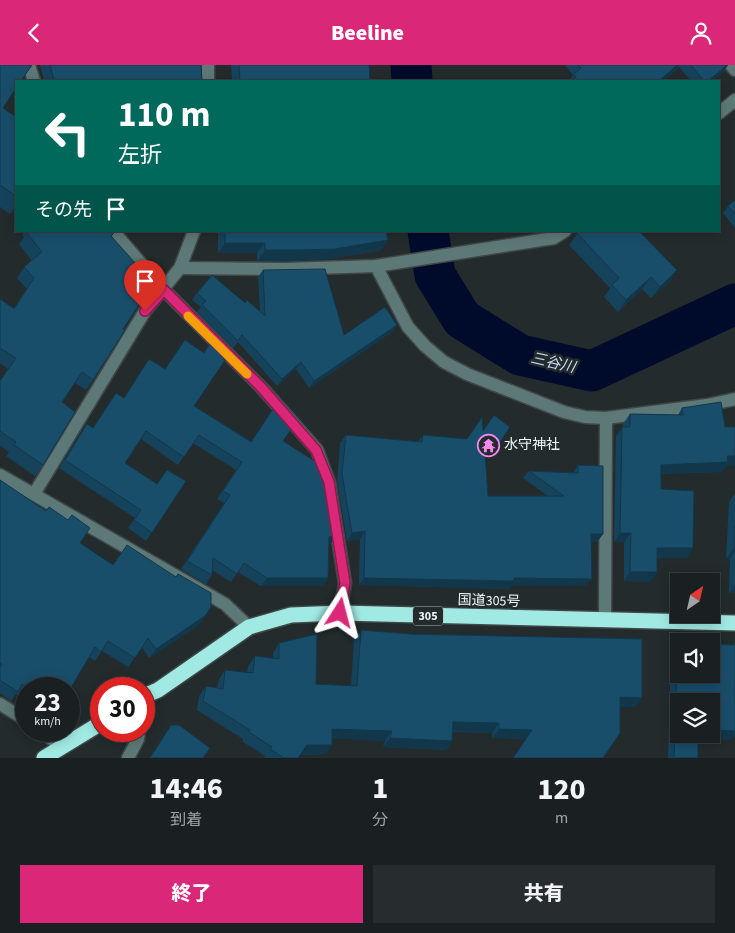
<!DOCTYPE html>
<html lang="ja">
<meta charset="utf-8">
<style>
:root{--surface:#1a2022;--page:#272d2f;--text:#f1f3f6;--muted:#9fa3a5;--line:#383e40;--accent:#db2777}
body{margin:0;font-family:"Source Sans 3","Noto Sans JP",sans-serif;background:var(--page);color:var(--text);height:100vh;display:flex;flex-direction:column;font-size:19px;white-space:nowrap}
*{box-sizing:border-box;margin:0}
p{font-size:16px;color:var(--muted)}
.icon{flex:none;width:28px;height:28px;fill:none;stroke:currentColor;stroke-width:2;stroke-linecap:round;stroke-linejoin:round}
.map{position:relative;height:693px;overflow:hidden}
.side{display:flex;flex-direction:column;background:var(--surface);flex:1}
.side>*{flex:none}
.banner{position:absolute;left:15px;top:15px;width:705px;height:152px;border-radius:0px;box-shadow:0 2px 12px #0003,0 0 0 1px var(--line);background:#00695c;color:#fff;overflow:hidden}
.needle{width:32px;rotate:34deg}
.fabs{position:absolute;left:670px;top:508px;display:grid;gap:10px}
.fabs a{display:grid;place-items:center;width:50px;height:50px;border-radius:0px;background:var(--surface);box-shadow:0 2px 12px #0003,0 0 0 1px var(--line);font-size:25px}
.speed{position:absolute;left:15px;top:612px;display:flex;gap:10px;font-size:25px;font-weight:700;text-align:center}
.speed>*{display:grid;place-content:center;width:65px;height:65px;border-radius:50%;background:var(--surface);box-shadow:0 2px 12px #0003,0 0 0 1px var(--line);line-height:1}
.speed small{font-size:12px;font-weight:400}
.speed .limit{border:8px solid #d22;background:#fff;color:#111}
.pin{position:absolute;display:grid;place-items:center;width:42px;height:42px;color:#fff;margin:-51px -21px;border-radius:50% 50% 50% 0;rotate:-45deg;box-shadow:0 0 5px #0007}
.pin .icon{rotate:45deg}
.me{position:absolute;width:55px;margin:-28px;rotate:9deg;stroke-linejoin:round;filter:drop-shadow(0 0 4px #0008)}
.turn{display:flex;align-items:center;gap:18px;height:105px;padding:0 20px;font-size:22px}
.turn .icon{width:65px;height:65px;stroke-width:2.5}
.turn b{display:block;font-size:35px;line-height:42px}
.then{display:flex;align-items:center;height:48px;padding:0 20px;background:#0003;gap:10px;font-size:19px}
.eta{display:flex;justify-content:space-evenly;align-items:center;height:85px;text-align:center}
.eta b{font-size:30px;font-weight:800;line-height:35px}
.cta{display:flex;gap:10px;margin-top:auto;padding:10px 20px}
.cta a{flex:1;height:58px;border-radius:0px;background:var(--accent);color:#fff;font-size:20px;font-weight:800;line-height:58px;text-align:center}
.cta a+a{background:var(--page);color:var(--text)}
header{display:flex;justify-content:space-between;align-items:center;height:65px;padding:0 20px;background:var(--accent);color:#fff;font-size:22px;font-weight:800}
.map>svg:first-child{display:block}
</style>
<header><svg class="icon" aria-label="back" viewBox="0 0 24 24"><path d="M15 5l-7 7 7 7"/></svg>Beeline<svg class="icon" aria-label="person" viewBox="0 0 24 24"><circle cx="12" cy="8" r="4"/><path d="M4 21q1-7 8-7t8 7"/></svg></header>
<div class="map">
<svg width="735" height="693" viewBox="0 0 735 693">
<rect width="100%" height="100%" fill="#232b2d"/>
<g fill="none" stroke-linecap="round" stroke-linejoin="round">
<g stroke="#000b2c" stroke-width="41">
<polyline points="411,0 412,16"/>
<polyline points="428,166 435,210 462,254 520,290 592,306 735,239"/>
</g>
<defs>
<g id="minor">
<polyline points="29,0 34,16"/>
<polyline points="208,0 208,16"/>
<polyline points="731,0 735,5"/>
<polyline points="719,48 735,35"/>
<polyline points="113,166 164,225 261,322 317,385 329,417 345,518 340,548"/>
<polyline points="376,201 408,262 425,281 444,297 467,309 564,347 585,352 606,353 707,340 735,334"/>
<polyline points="180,203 286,204 376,201 554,173 565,166"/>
<polyline points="0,410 225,539 249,562"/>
<polyline points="34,429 145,246 180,203 194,166"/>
<polyline points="605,556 606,353"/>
<polyline points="0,639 26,655"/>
<polyline points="42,666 62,683"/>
<polyline points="128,693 138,674 139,666"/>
</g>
<g id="highway">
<polyline points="144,631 158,625 249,562 291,550 340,548 735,558"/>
<polyline points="44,693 101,658"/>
</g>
</defs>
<use href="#minor" stroke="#404749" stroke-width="15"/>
<use href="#highway" stroke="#404749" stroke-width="18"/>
<use href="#minor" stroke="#5d7977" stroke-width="12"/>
<use href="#highway" stroke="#a1eae4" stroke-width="15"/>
</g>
<g fill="#16435c">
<polygon points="0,0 3,43 16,52 16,141 10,149 0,142"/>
<polygon points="40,0 201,0 202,16 44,16"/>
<polygon points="231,0 369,0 370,16 232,16"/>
<polygon points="565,0 728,0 723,7 712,16 691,16 679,2 663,16 569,16 573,10"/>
<polygon points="735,135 735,163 723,148 728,141"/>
<polygon points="24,166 112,166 114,168 112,171 123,264 93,315 86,325 75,318 62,337 43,400 35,411 6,391 9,387 0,381 0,316 8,304 0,298 0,234 14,243 27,224 17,213 24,202 32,196 19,179 24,172 22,169"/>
<polygon points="218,166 386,166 380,186 327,194 286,196 257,196 257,188 218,188"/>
<polygon points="579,166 640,166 639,167 669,217 651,233 642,224 618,247 604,232 610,223 569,180"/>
<polygon points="263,205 344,270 397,260 392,267 309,323 296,304 277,321 238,277 233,283 197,247 201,242 192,235 197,228 245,238 260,246 258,212"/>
<polygon points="123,333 194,341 251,376 283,376 331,479 329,479 328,513 323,521 261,521 238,507 231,517 212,505 212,510 206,519 181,504 224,438 217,434 236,405 193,378 178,400 141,374 125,398 157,419 186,416 146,476 128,463 135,453 59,403 87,359 93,363"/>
<polygon points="682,343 725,362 735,362 735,401 726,401 722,407 661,409 661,424 693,483 687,493 657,493 657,507 650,517 624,516 624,477 614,477 616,371 623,362 623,359 630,349 678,350"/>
<polygon points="510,362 491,390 485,386 488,431 548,431 523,413 529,406 573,408 578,400 603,469 597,477 591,477 586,521 511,521 509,524 359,520 360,474 347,476 337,417 340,378 346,370 418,377 423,370 467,374 483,366"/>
<polygon points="0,415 80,478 199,560 149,593 142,582 128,602 102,586 95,596 89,592 69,624 26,624 26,636 16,629 11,636 0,628"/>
<polygon points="735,428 735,528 729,528 730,494 726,494 729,437"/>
<polygon points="361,565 642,633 635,642 620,642 525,674 492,673 492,668 453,667 452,676 446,685 383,682 385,676 332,673 332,680 325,689 300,690 298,693 264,693 265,691 243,677 243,674 197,645 199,631 206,621 217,623 219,614 225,605 247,608 248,601 255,591 273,593 273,588 279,578 316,619 351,621 354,575"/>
<polygon points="678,576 679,609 735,580 735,672 732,672 730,675 698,674 698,693 668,693 671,585"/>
</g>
<g fill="#12374b">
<polygon points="677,0 680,0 663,16 659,16"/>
<polygon points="727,0 728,0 723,7 712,16 708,16"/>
<polygon points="388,175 380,186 327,194 286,196 257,196 265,185"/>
<polygon points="225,178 265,178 257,188 218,188"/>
<polygon points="677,205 669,217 651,233 660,222"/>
<polygon points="651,212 642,224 618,247 626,235"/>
<polygon points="397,260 392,267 309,323 314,316"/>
<polygon points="301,297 296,304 277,321 282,314"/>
<polygon points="727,391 735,391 735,401 726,401 722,407 655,409 661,400"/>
<polygon points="365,466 360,474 347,476 352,468"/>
<polygon points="620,468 631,468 624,477 614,477"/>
<polygon points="591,469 603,469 597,477 585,477"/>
<polygon points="336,470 331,479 323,480 329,472"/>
<polygon points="657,483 693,483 687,493 651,493"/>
<polygon points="734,483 735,483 735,486 730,494 726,494"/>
<polygon points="630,507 657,507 650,517 624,516"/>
<polygon points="267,513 328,513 323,521 261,521"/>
<polygon points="364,513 514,513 592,514 586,521 511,521 509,524 359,520"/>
<polygon points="735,520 735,528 729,528"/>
<polygon points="205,551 199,560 149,593 156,584"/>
<polygon points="620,632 642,633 635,642 614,642"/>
<polygon points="453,657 499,658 492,668 446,666"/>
<polygon points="332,664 392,666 385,676 325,673"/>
<polygon points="499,664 532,665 525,674 492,673"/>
<polygon points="735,664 735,672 732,672 730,675 691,674 695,669 711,669 711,665"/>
<polygon points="390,673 452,676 446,685 383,682"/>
<polygon points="307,680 332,680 325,689 300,690"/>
</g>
<g fill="#194e6b" stroke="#12374b">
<polygon points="0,0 32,0 21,16 16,16 16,23 3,43 16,52 16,131 0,120"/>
<polygon points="50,0 201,0 202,16 54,16"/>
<polygon points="239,0 369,0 370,16 240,16"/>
<polygon points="578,0 677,0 659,16 571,16 576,12 574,9 581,3"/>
<polygon points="691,0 727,0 708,16 704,16"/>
<polygon points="735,135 735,149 728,141"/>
<polygon points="29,166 112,166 114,168 111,171 153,218 123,264 125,265 93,315 82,307 62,337 75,347 43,400 14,380 16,377 0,366 0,316 16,293 0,283 0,234 14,244 34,213 24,202 42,187 27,168"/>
<polygon points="225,166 386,166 388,175 335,184 293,185 265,185 265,178 225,178"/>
<polygon points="579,166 639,166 677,205 660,222 651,212 626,235 612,220 619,213 577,168"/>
<polygon points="325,204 344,270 385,242 397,260 314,316 301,297 282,314 242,270 238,276 202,240 206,236 197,228 212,210 245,238 247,235 265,251 263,205"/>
<polygon points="214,272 230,288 194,341 251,377 273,344 295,359 283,376 324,402 327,411 336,470 329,472 328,513 267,513 244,498 237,509 213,493 212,510 187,496 230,430 223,426 242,397 199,370 184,392 146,366 125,398 157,419 167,405 186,416 152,468 134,455 141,445 65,395 87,359 93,363 116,328 124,333 149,294 165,304 185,275 204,288"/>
<polygon points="721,337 725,362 735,362 735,391 727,391 728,397 661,400 661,424 694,426 693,483 657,483 657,507 630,507 631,468 620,468 622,362 630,362 630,349 683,350 682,343"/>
<polygon points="494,350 510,362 496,383 484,374 488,431 564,431 529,406 578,408 578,400 603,401 603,469 591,469 592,514 514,513 514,516 364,513 365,466 352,468 342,409 346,370 422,377 423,370 467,374 482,352 483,366"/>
<polygon points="0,415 46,446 49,442 68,455 72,450 90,463 80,478 113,500 127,480 176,512 178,509 211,528 211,542 205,551 156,584 148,573 135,593 108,576 101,587 95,582 69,626 69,624 29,624 22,619 18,627 0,615 0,602 2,599 0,598"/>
<polygon points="735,460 735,483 734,483"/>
<polygon points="361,565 410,569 642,574 642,633 620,632 620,668 603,693 513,693 532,665 499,664 499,658 453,657 452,676 390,673 392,666 332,664 332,680 307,680 298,693 284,693 270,684 272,682 249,667 250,665 203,636 206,621 223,624 225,605 253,608 255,591 279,594 279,578 317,569 316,619 357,621"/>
<polygon points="678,576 690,576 679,576 679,609 711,609 711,579 735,580 735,666 711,665 711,636 679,636 679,669 698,669 698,693 674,693"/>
<polygon points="171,660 179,660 210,683 203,693 150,693"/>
</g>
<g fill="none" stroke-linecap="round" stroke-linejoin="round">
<defs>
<polyline id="route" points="145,246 164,225 261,322 316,385 329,417 345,518 340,548"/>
</defs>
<use href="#route" stroke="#8e194d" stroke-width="12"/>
<use href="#route" stroke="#db2777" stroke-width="9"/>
<polyline stroke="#f59e0b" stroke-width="9" points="188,251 247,309"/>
</g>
<defs>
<symbol id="temple-ring" viewBox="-11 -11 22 22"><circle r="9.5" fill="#232b2d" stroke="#f589ee" stroke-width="1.5"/><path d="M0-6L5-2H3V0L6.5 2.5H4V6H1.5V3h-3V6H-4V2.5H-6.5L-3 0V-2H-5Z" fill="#f589ee"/></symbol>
</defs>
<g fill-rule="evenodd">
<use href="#temple-ring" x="476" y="368" width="25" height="25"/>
</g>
<g text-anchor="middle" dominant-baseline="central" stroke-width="5" stroke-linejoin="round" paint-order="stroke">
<rect fill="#232b2d" stroke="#b3b9ba" stroke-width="1" x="413" y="541.5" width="30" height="19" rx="4"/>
<g font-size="12" font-weight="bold" fill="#f1f6f7">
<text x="428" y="551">305</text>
</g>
<g font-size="14" fill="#f1f6f7" stroke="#232b2d" text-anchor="start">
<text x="504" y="380">水守神社</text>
</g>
<g font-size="14" fill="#f1f6f7" stroke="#232b2d">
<text transform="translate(489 536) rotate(2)">国道305号</text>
</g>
<g font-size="15" font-style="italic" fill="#cadbf6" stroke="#232b2d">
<text transform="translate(553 298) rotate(13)">三谷川</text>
</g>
</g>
</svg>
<div class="fabs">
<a><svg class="needle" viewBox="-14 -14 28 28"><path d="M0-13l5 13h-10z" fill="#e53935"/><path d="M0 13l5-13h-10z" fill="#9fa3a5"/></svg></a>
<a><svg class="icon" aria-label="sound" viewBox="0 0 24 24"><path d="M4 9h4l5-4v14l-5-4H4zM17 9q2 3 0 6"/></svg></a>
<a><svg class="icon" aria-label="layers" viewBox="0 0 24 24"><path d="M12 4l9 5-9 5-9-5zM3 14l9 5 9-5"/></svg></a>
</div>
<div class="speed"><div>23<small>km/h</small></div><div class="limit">30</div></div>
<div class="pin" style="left:145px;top:246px;background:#d93025"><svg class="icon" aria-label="arrive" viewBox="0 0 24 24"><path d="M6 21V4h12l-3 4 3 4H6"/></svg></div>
<svg class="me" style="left:340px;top:548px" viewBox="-20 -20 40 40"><path d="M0-17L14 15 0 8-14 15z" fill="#db2777" stroke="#fff" stroke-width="4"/></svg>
<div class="banner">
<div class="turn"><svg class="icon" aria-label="left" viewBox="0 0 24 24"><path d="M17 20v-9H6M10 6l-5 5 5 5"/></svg><div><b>110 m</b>左折</div></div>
<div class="then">その先<svg class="icon" aria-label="arrive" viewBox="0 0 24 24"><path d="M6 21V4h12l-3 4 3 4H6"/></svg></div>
</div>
</div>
<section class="side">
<div class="eta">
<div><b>14:46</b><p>到着</p></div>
<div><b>1</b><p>分</p></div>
<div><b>120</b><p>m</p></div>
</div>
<div class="cta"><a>終了</a><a>共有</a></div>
</section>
